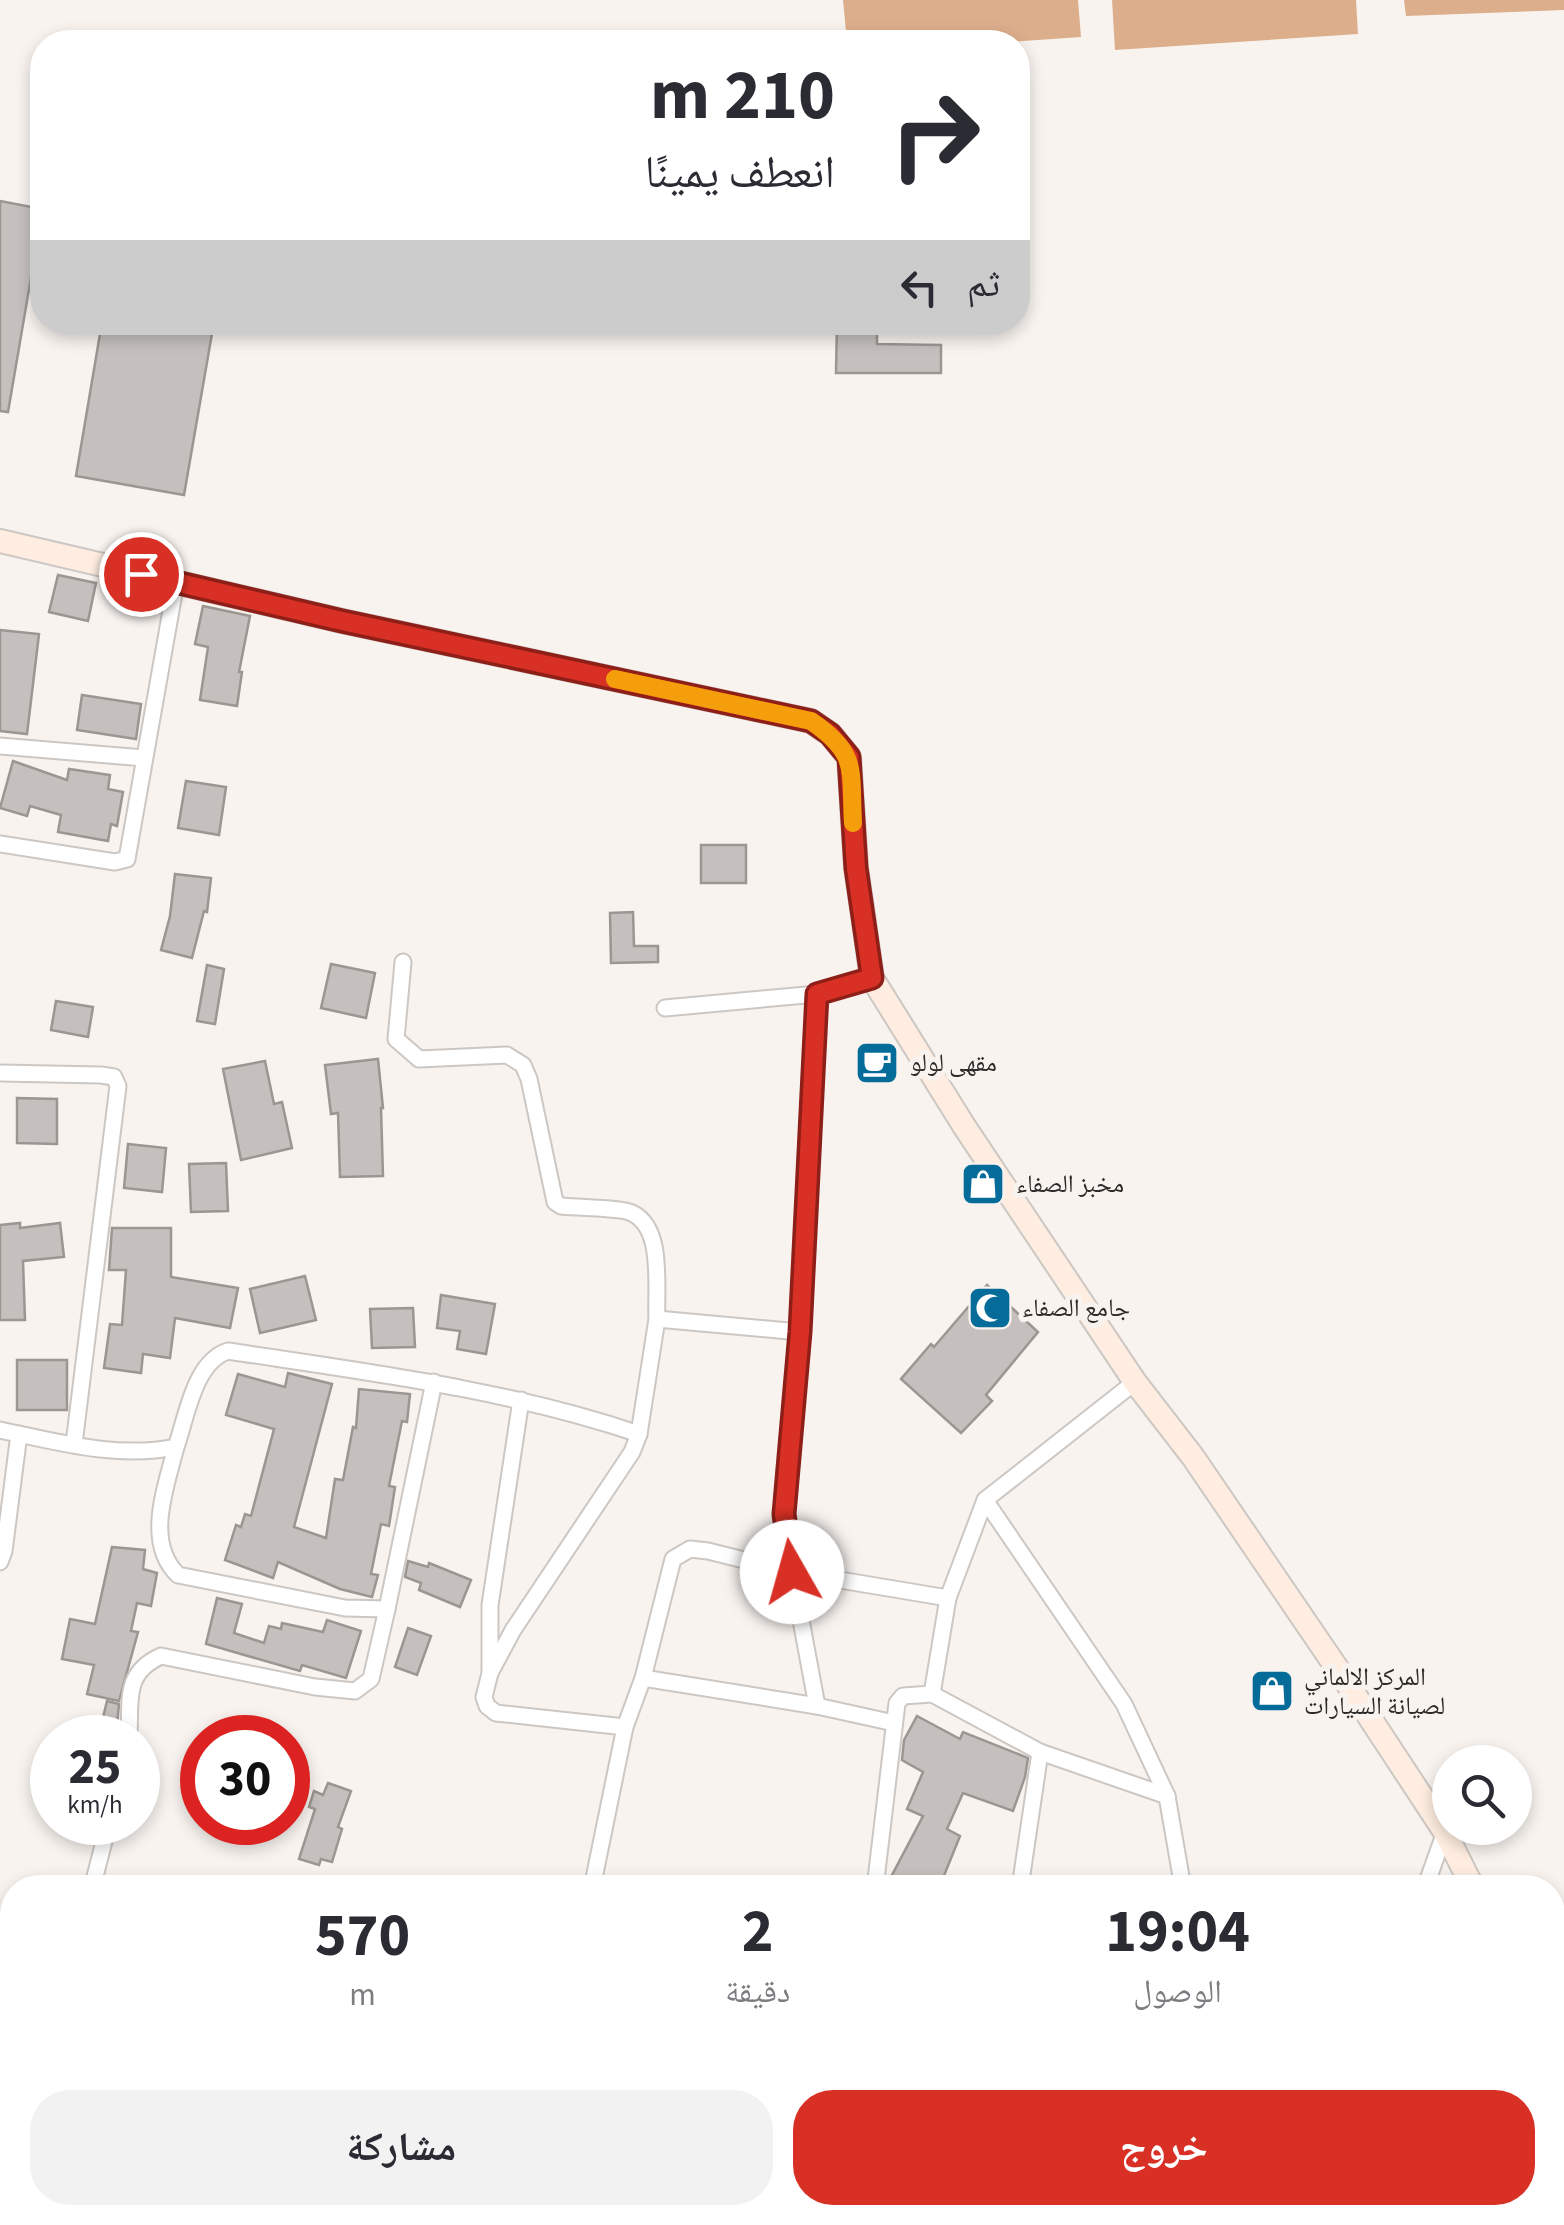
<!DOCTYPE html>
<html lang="ar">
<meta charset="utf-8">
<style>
:root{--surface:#fff;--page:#f2f2f3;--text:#2b2b33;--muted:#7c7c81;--accent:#d93025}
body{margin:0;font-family:"Source Sans 3","Noto Naskh Arabic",sans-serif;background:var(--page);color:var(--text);direction:rtl;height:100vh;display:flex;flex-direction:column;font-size:38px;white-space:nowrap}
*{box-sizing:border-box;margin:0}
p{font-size:32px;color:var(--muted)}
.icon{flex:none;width:55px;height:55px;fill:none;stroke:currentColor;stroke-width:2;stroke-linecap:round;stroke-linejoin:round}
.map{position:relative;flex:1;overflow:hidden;direction:ltr}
.sheet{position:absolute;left:0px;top:1875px;width:1565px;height:350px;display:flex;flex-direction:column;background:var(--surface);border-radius:40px 40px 0 0;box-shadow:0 5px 15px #0003;direction:rtl}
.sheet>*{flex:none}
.banner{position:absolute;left:30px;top:30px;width:1000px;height:305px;border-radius:40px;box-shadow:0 5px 15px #0003;direction:rtl;background:#fff;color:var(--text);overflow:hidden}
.buttons{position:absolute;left:1432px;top:1745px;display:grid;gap:20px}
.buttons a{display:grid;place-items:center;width:100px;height:100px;border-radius:50%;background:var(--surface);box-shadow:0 5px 15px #0003;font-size:50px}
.speed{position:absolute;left:30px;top:1715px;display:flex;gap:20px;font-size:50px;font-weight:700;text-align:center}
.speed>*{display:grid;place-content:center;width:130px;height:130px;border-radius:50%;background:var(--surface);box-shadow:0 5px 15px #0003;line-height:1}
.speed small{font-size:25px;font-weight:400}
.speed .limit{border:15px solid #d22;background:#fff;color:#111}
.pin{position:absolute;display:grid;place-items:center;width:85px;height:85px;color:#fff;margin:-42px;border:5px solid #fff;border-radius:50%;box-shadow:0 2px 10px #0007}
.me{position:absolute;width:110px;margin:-55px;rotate:353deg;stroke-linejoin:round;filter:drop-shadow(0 0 8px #0008)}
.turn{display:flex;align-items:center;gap:35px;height:210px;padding:0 30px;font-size:45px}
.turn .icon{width:130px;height:130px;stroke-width:2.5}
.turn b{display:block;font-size:70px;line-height:85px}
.then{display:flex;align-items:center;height:95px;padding:0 30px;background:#0003;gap:20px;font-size:38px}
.eta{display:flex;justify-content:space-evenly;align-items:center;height:170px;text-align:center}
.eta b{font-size:60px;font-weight:700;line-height:70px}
.primary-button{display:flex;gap:20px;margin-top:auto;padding:20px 30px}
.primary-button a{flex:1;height:115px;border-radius:40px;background:var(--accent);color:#fff;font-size:40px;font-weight:700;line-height:115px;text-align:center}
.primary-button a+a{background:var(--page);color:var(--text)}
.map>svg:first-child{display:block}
</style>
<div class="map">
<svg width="1564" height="2225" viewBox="0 0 1564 2225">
<rect width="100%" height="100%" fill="#f8f3ef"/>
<g fill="#ddae8c">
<polygon points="843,0 1078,0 1081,37 1007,42 847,42"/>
<polygon points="1112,0 1356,0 1358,34 1115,50"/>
<polygon points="1404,0 1564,0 1564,10 1406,16"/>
</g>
<g fill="#c5c0bd" stroke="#9b9692" stroke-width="2.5">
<polygon points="0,201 42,209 42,267 33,266 8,412 0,411"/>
<polygon points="102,322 214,322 184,495 76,476"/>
<polygon points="837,322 877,322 877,344 941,345 941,373 836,373"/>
<polygon points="58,575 96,583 88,621 49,612"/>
<polygon points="203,606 250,616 239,672 242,672 237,706 200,700 208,647 195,644"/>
<polygon points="0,630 39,634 27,734 0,731"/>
<polygon points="82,695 141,704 136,739 77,730"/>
<polygon points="13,761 67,780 69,769 110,775 108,789 123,792 117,826 111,824 108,841 58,832 61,815 30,806 27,816 0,808"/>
<polygon points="186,781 226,787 219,835 178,828"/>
<rect x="701" y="845" width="45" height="38"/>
<polygon points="175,874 211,878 207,912 204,911 192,958 161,950 170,916"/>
<polygon points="633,912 634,946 658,946 658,962 611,963 610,913"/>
<polygon points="331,964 375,973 366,1018 321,1008"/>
<polygon points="207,965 224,969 215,1024 197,1021"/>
<polygon points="56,1001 93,1007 88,1037 51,1030"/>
<polygon points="378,1059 383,1108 381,1108 383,1176 340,1177 338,1113 331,1114 325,1065"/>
<polygon points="265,1061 274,1104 282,1102 292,1148 241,1160 223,1069"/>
<polygon points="17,1098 57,1099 57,1144 17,1143"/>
<polygon points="128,1144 166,1148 162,1192 124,1188"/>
<polygon points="226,1163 228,1211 191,1212 189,1164"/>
<polygon points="20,1223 20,1228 60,1223 64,1257 23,1261 25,1320 0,1320 0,1225"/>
<polygon points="112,1228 171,1228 171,1277 238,1288 230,1328 175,1318 170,1358 143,1354 141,1373 104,1368 110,1324 122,1325 126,1270 109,1270"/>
<polygon points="305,1276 316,1320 260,1333 250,1289"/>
<polygon points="987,1285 1038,1332 986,1395 992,1401 961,1433 901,1379 931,1344 934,1347"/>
<polygon points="441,1295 495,1304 486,1354 457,1349 460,1331 437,1328"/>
<polygon points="413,1308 415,1347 372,1348 370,1309"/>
<rect x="17" y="1360" width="50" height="50"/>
<polygon points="288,1373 332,1384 294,1527 326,1538 335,1479 343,1480 353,1427 356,1428 359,1389 410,1394 407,1422 402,1421 389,1486 395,1487 389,1526 381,1524 371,1574 378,1575 372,1597 340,1589 278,1562 273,1578 225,1560 236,1525 241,1527 245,1514 251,1516 274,1429 226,1415 238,1374 285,1387"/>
<polygon points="112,1547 145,1550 143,1569 157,1573 151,1606 137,1603 131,1631 138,1632 119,1701 87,1694 94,1665 62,1659 70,1619 95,1624"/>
<polygon points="408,1561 428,1567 429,1563 471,1580 460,1607 419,1590 421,1583 405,1577"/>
<polygon points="217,1598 242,1604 234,1633 264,1643 269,1626 281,1629 282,1623 323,1632 327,1620 361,1631 346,1678 302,1665 300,1671 206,1644"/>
<polygon points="408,1628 431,1636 417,1675 395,1667"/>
<polygon points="107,1701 119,1704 116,1738 98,1738"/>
<polygon points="917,1716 960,1739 963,1732 1028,1758 1025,1777 1013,1811 963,1793 947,1829 960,1836 939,1888 914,1888 891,1877 923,1816 907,1809 923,1772 902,1760 904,1740"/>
<polygon points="328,1783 351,1791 338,1827 342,1829 332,1862 321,1859 319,1865 299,1859 315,1809 309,1807 314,1791 323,1795"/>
</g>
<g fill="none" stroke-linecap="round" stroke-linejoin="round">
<defs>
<g id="street">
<polyline points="0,746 144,758"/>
<polyline points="0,844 115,862 127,859 176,582"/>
<path d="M 403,962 L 396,1039 L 419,1059 L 507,1055 L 523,1065 L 529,1079 L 555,1202 L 561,1206 C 582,1208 605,1207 626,1211 C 666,1221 655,1288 657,1319"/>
<polyline points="665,1008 817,994"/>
<polyline points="0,1073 101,1075 114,1077 118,1086 74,1444"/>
<polyline points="521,1400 490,1605 490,1673 484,1697 487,1706 496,1713 625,1727"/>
<path d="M 0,1430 C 58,1442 117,1459 176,1447 C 187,1416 194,1362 228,1351 C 366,1372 506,1389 639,1434 L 632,1452 L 513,1630 L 490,1673"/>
<polyline points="639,1434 657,1319 800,1332"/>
<path d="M 176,1447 C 166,1487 144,1542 178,1575 L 345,1608 L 387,1609 L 434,1382"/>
<polyline points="985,1500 1124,1704 1167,1796"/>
<polyline points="0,1562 4,1551 19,1434"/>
<polyline points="643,1678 817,1706 792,1572 784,1515 800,1332 817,994 872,978"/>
<polyline points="932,1694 1040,1752 1167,1796 1183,1888"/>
<polyline points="817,1706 894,1723"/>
<path d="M 129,1738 C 131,1701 123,1673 161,1656 L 315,1687 L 355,1691 L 371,1679 L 387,1609"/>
<polyline points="92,1888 109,1822"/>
<polyline points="592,1888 625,1727 643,1678 673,1559 690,1549 708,1551 792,1572 948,1598"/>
<polyline points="875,1888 897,1703 903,1696 932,1694 948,1598 985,1500 1135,1382"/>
<polyline points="1020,1888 1040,1752"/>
<polyline points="1425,1888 1445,1832"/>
<polyline points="0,2176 4,2150 12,2140"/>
<polyline points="1438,2212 1445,2225"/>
<polyline points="96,2225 97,2212"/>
<polyline points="1017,2225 1018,2212"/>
</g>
<g id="secondary">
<polyline points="0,541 342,621 811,721 830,734 849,757 856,867 872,978 964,1126 1135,1382 1193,1457 1345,1680 1445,1832 1473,1888"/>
<polyline points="1552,2053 1564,2078"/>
</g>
</defs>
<use href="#street" stroke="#ccc7c3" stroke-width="19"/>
<use href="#secondary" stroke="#ccc7c3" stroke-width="26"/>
<use href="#street" stroke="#fff" stroke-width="15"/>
<use href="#secondary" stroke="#feede0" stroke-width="22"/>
</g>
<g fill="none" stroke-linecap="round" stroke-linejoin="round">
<defs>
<polyline id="route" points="141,574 342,621 811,721 830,734 849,757 856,868 872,978 817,994 800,1332 784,1514 792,1572"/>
</defs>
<use href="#route" stroke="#8d1f18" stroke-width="25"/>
<use href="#route" stroke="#d93025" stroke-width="18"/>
<path stroke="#f59e0b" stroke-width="18" d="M 615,679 L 811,721 C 859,754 850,769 853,823"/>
</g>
<defs>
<symbol id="cafe-square" viewBox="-11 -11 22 22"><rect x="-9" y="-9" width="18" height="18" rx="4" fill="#056b99" stroke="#f8f3ef"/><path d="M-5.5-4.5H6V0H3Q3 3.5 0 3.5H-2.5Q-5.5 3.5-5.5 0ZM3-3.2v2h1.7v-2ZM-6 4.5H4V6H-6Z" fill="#fff"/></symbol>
<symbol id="shop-square" viewBox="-11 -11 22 22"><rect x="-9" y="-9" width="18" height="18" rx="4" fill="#056b99" stroke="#f8f3ef"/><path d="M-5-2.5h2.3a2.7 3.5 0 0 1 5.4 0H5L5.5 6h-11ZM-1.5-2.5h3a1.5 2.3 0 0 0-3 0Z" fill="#fff"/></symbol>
<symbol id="mosque-square" viewBox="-11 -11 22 22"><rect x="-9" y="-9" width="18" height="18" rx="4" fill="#056b99" stroke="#f8f3ef"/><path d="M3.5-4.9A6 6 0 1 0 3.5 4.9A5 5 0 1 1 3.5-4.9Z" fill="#fff"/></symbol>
</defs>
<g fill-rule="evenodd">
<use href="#cafe-square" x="852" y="1038" width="50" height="50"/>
<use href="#shop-square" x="958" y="1159" width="50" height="50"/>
<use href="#mosque-square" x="965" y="1283" width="50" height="50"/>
<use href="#shop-square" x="1247" y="1666" width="50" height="50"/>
</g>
<g text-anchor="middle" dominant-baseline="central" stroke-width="10" stroke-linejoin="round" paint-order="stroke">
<g font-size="25" fill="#2d2b29" stroke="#f8f3ef" text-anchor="start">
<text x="910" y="1063">مقهى لولو</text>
<text x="1016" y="1184">مخبز الصفاء</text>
<text x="1022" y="1308">جامع الصفاء</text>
<text x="1304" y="1677">المركز الالماني<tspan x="1304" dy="29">لصيانة السيارات</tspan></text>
</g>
</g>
</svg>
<div class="buttons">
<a><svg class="icon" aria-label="search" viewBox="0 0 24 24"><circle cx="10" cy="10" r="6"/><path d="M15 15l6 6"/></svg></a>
</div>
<div class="speed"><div>25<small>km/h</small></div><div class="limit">30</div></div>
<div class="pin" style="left:141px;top:574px;background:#d93025"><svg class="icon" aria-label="arrive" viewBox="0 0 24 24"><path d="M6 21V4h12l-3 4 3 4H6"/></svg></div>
<svg class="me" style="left:792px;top:1572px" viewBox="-20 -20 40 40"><circle r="19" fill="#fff"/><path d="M0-13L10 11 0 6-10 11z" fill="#d93025"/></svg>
<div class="banner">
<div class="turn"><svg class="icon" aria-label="right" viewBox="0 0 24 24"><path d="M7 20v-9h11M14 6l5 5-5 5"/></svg><div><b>210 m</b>انعطف يمينًا</div></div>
<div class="then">ثم<svg class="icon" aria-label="left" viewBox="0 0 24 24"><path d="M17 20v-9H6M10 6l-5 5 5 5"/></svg></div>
</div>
<section class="sheet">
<div class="eta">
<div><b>19:04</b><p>الوصول</p></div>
<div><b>2</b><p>دقيقة</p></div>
<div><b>570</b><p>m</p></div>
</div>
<div class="primary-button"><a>خروج</a><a>مشاركة</a></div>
</section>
</div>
